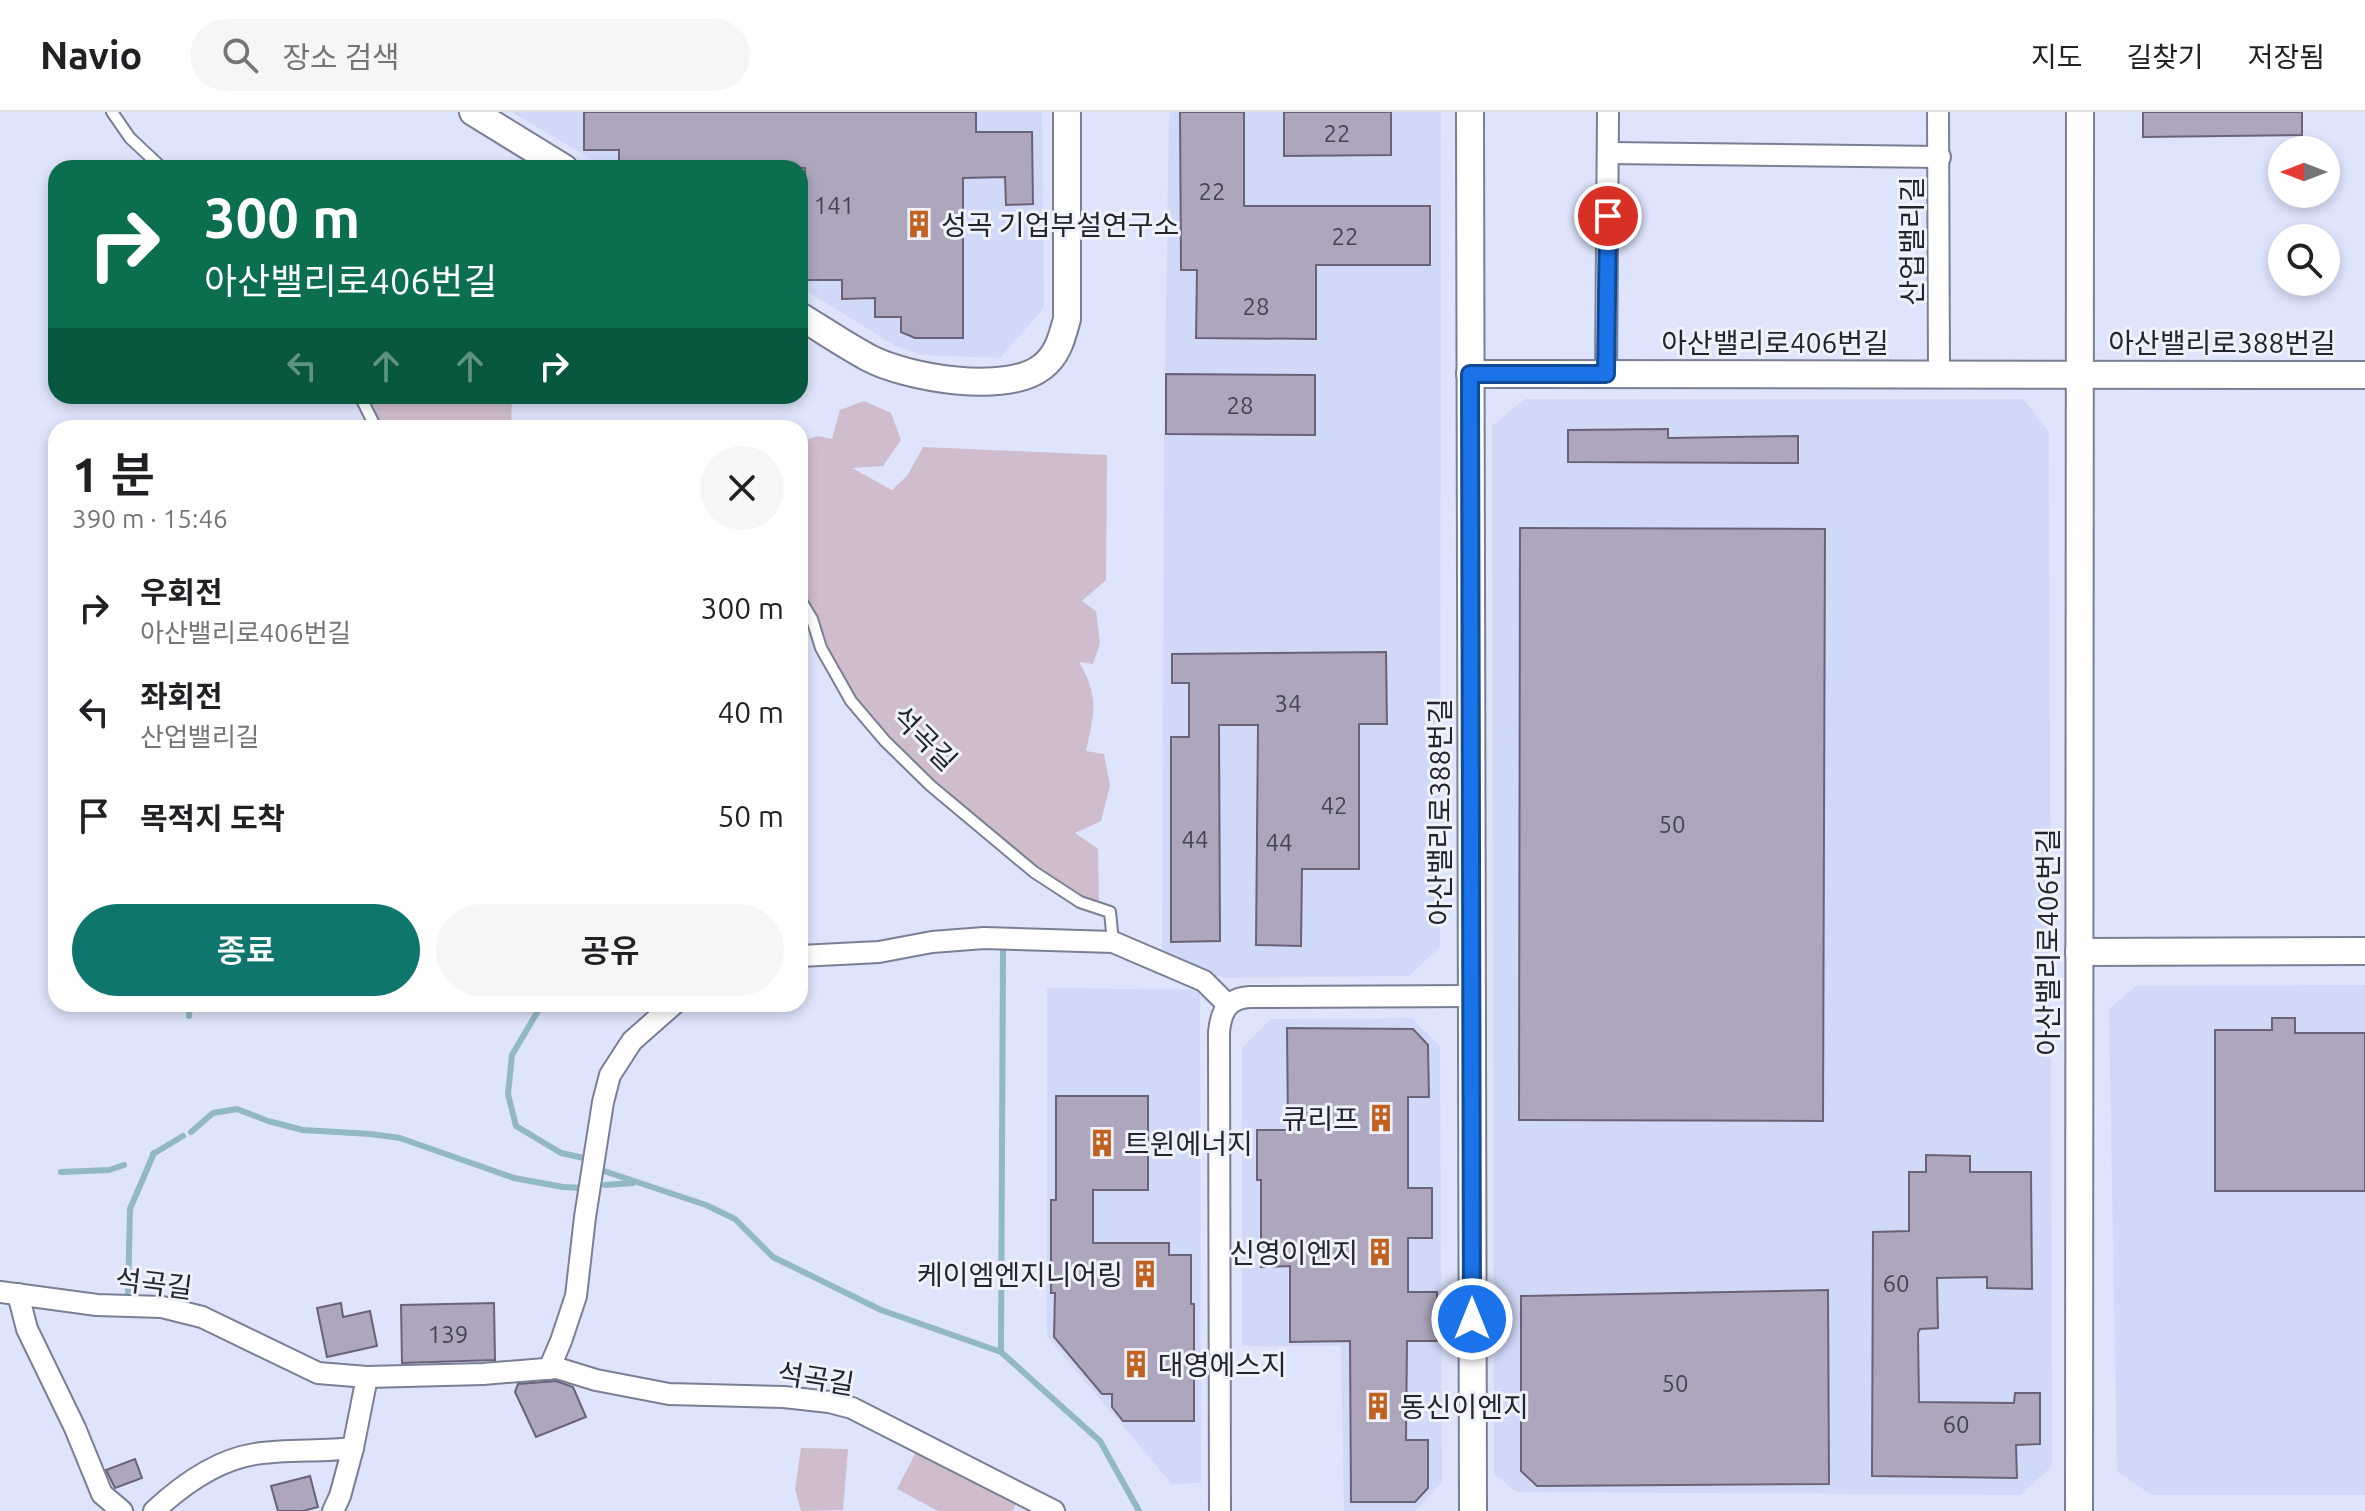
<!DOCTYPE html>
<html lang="ko">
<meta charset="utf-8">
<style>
:root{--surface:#fff;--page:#f6f6f6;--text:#202124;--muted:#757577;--line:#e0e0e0;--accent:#0f766e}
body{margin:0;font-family:Ubuntu,"Noto Sans KR",sans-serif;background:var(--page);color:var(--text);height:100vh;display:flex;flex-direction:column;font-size:30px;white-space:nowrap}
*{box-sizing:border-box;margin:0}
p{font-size:26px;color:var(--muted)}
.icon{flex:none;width:44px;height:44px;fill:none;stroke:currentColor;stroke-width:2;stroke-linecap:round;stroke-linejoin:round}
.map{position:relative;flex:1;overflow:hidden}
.side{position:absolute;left:48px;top:308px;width:760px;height:592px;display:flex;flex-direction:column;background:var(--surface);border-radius:24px;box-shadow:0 4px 12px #0003}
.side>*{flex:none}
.hud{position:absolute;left:48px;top:48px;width:760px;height:244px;border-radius:24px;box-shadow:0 4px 12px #0003;background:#0b6e4f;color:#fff;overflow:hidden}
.needle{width:52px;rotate:270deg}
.controls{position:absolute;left:2268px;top:24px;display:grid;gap:16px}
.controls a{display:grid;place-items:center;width:72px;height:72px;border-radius:50%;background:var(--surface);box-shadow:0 4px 12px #0003;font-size:40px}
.pin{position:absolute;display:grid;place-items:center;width:68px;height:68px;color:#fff;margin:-34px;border:4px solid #fff;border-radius:50%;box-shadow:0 2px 8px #0007}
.me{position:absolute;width:88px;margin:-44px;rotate:0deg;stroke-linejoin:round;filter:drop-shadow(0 0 6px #0008)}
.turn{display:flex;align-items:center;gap:28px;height:168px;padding:0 24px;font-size:36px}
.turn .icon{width:104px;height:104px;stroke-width:2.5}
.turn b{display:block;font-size:56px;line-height:68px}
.lanes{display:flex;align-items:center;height:76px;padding:0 24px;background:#0003;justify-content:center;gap:40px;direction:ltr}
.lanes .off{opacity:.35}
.round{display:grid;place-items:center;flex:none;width:84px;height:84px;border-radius:42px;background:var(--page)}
.overview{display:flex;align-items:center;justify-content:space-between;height:136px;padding:0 24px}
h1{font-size:48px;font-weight:600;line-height:60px}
.button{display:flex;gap:16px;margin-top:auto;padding:16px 24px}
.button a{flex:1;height:92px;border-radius:48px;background:var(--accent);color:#fff;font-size:32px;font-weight:600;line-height:92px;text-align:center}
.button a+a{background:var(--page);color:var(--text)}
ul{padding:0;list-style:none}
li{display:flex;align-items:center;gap:24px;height:104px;padding:0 24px}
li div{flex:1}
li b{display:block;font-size:30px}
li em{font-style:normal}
header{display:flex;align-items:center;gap:48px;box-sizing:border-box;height:112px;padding:0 40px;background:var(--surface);border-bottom:2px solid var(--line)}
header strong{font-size:38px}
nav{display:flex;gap:44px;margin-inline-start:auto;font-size:28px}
.search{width:560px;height:72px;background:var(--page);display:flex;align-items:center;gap:20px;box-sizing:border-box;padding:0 28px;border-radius:44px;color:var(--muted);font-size:30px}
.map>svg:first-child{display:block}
</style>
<header>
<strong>Navio</strong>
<div class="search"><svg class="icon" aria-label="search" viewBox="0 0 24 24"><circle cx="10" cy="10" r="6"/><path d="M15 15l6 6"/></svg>장소 검색</div>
<nav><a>지도</a><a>길찾기</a><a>저장됨</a></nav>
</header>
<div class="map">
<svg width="2365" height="1399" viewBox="0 0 2365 1399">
<rect width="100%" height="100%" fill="#dde4fb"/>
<g fill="#d1d9f8">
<polygon points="512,0 1042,0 1044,196 1000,246 921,243 894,233 800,175 800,56 606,56"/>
<polygon points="1169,0 1441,0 1440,835 1409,864 1224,866 1162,840 1164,326"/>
<polygon points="1525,287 2023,287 2049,320 2052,1354 2021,1383 1517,1380 1494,1362 1492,314"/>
<polygon points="2365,873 2365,1383 2151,1383 2117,1359 2109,897 2136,874"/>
<polygon points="1047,876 1200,878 1201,1371 1172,1372 1047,1224"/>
<polygon points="1412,906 1440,934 1442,1370 1415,1399 1344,1399 1341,1234 1242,1234 1242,936 1271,907"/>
</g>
<g fill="#cfbccd">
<polygon points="360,284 512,284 511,316 376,316"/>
<path d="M 864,289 L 891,301 L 901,328 L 883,354 L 852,356 L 892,378 L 907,364 L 923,335 L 1107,343 L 1106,468 L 1082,489 L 1096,499 L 1100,531 L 1093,552 L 1079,550 C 1100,586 1094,601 1086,639 L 1104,642 L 1110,674 L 1101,709 L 1075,721 L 1098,737 L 1099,796 L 1080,790 L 979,715 L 851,589 L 800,487 L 800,330 L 818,324 L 832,327 L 840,298 Z"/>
<polygon points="801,1336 848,1337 843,1398 801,1399 795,1377"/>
<polygon points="917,1338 1017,1390 1013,1399 938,1399 897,1377"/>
</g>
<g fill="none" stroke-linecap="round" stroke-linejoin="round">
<g stroke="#91b8c4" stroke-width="6">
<polyline points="542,892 512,943 508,982 516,1014 561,1041 584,1046"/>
<polyline points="189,904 190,892"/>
<polyline points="191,1020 213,1001 237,997 268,1009 303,1018 371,1022 400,1026 514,1066 563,1075 584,1076"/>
<polyline points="153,1042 183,1024"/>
<polyline points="604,1059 706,1093 735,1107 773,1145 881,1198 1001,1240 1100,1329 1139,1399"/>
<polyline points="61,1060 109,1058 124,1053"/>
<polyline points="605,1073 633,1071"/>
<polyline points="128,1184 130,1097 154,1041"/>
<polyline points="1001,1240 1003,837"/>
</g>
</g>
<g fill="#ada6bc" stroke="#6a6377" stroke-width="2">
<polygon points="584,0 976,0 976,20 1032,20 1033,92 1006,93 1005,65 963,66 963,226 915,226 901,220 901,205 875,205 875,186 842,187 842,168 805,168 805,56 619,54 619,38 584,38"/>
<polygon points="1180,0 1244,0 1244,94 1430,94 1430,153 1316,153 1316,227 1196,226 1197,158 1181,158"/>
<polygon points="1284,0 1391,0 1391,43 1284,44"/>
<polygon points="2143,0 2302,0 2302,23 2143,25"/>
<polygon points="1166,262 1315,263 1315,323 1166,322"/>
<polygon points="1668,317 1668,326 1798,324 1798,351 1568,350 1568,318"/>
<polygon points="1520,416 1825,417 1823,1009 1519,1008"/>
<polygon points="1386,540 1387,612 1359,612 1359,757 1302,757 1301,834 1256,833 1258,613 1219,613 1220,829 1171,830 1171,625 1189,625 1189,571 1172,571 1172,542"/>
<polygon points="2272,906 2295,906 2295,921 2365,921 2365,1079 2215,1079 2215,918 2272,918"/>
<polygon points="1287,916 1413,917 1428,933 1429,985 1408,985 1408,1076 1432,1076 1432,1126 1408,1126 1408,1180 1437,1180 1437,1229 1407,1229 1406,1328 1428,1328 1428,1376 1415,1390 1351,1390 1350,1229 1290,1230 1290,1154 1261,1155 1261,1068 1257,1068 1257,1018 1288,1018"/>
<polygon points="1056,984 1148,984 1148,1078 1093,1078 1093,1131 1169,1131 1169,1143 1191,1143 1191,1192 1194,1192 1194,1309 1123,1309 1112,1295 1112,1282 1102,1282 1054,1225 1055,1181 1051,1181 1051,1088 1056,1088"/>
<polygon points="1926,1043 1970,1044 1970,1060 2031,1060 2032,1177 1987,1176 1987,1165 1937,1166 1938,1216 1920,1217 1918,1221 1919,1290 2014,1291 2015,1281 2040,1281 2040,1332 2016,1333 2017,1366 1872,1364 1873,1120 1909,1119 1909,1060 1926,1060"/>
<polygon points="1828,1178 1829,1372 1537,1374 1521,1359 1521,1184"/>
<polygon points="341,1191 343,1205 370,1199 377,1234 327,1245 317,1196"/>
<polygon points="494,1191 495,1248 402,1251 401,1193"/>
<polygon points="556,1269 573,1275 586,1305 536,1325 515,1280 518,1272"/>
<polygon points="135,1347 142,1366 115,1376 106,1358"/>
<polygon points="310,1364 318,1395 303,1399 278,1399 271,1374"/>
</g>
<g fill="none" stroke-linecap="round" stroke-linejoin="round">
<defs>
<g id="lane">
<polyline points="112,0 130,26 162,56"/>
<polyline points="360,284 376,316"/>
<polyline points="800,487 812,507 821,536 851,589 885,629 931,674 1034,760 1080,790 1110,800 1113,830"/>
</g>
<g id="street">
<polyline points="1938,0 1939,262"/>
<polyline points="1608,41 1940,45"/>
<polyline points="1606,262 1608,0"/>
<polyline points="800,844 879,840 932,830 984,826 1113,830 1204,869 1227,892"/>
<polyline points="0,1180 97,1193 162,1195 202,1205 318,1261 367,1265 483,1262 557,1256 596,1268 669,1282 784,1285 829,1290 852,1296 1054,1399"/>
<polyline points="18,1182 27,1217 75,1316 102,1382 122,1399"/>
<polyline points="549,1257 561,1229 576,1184 585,1105 603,990 610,963 632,929 674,892"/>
<path d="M 154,1399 C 182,1373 216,1348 255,1342 C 287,1337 321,1340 353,1336 L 367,1265"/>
<polyline points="333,1399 340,1384 353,1336"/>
<path d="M 1220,1399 L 1219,920 C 1221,899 1228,886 1250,885 L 1472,884"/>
</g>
<g id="secondary">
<polyline points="473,0 564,56"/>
<polyline points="1470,0 1473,1399"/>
<path d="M 800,204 C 823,218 845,233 869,246 C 907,266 1006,283 1042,255 C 1058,243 1062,225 1067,207 L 1067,0"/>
<polyline points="1470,262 2365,263"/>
<polyline points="2079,840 2365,839"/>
<polyline points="2079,1399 2080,0"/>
</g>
</defs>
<use href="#lane" stroke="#797f94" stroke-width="14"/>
<use href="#street" stroke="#797f94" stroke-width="24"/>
<use href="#secondary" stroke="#797f94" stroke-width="30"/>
<use href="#lane" stroke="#fff" stroke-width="10"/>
<use href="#street" stroke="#fff" stroke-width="20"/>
<use href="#secondary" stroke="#fff" stroke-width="26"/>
</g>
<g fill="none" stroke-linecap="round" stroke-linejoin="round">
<defs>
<polyline id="route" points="1472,1207 1470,262 1606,262 1608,104"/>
</defs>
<use href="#route" stroke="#114b97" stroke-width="20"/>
<use href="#route" stroke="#1a73e8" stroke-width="14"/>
</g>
<defs>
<symbol id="building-bare" viewBox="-9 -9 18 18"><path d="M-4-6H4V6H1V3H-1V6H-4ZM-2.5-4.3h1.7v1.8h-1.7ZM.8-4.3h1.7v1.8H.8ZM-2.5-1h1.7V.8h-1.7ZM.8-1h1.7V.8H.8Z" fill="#c1611f" stroke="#eff1fb" stroke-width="2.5" paint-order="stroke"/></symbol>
</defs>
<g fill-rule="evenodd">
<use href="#building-bare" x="899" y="92" width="40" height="40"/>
<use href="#building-bare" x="1361" y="986" width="40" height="40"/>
<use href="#building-bare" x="1082" y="1011" width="40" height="40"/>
<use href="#building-bare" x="1360" y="1120" width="40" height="40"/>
<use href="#building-bare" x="1125" y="1142" width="40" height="40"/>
<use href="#building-bare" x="1116" y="1232" width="40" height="40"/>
<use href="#building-bare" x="1358" y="1274" width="40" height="40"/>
</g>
<g text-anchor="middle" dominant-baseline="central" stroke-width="6" stroke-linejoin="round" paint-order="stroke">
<g font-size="24" fill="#454551">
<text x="1337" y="21">22</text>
<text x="1212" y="79">22</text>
<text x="834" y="93">141</text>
<text x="1345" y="124">22</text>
<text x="1256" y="194">28</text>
<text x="1240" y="293">28</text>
<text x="1288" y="591">34</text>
<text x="1334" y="693">42</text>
<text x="1672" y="712">50</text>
<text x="1195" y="727">44</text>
<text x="1279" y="730">44</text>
<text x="1896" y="1171">60</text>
<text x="448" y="1222">139</text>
<text x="1675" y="1271">50</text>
<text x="1956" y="1312">60</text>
</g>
<g font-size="28" fill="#22252d" stroke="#eff1fb" text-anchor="start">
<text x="941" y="112">성곡 기업부설연구소</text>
<text x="1359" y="1006" text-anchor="end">큐리프</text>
<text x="1124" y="1031">트윈에너지</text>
<text x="1358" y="1140" text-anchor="end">신영이엔지</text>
<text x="1123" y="1162" text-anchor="end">케이엠엔지니어링</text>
<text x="1158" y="1252">대영에스지</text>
<text x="1400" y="1294">동신이엔지</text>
</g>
<g font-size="28" fill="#22252d" stroke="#eff1fb">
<text transform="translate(1911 129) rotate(-90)">산업밸리길</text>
<text x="1775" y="230">아산밸리로406번길</text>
<text x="2222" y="230">아산밸리로388번길</text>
<text transform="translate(925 626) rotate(45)">석곡길</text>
<text transform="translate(1439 700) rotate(-90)">아산밸리로388번길</text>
<text transform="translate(2047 830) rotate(-90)">아산밸리로406번길</text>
<text transform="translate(154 1171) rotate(7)">석곡길</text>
<text transform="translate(816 1266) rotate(9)">석곡길</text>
</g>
</g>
</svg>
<div class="controls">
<a><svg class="needle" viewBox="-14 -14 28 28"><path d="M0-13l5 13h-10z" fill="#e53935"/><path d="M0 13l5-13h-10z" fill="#757577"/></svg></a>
<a><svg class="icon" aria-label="search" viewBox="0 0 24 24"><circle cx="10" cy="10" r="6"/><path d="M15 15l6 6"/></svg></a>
</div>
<div class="pin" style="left:1608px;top:104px;background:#d93025"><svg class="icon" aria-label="arrive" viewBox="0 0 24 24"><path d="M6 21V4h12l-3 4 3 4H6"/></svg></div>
<svg class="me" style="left:1472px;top:1207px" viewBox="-20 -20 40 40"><circle r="17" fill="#1a73e8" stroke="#fff" stroke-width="3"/><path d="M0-11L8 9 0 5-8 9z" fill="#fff"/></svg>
<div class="hud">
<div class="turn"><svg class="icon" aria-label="right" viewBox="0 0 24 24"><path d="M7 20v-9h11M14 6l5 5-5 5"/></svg><div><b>300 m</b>아산밸리로406번길</div></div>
<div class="lanes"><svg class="icon off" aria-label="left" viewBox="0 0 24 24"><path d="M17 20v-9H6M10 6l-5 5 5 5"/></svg><svg class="icon off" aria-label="ahead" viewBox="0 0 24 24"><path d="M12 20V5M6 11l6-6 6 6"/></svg><svg class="icon off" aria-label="ahead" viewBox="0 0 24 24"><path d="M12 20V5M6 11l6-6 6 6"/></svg><svg class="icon" aria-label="right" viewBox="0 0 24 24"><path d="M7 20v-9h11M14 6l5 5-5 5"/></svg></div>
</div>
<section class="side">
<div class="overview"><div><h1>1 분</h1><p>390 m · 15:46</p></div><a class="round"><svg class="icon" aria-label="close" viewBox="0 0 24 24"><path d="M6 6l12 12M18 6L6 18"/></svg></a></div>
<ul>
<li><svg class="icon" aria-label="right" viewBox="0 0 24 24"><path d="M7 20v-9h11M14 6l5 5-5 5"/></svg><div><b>우회전</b><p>아산밸리로406번길</p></div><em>300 m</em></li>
<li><svg class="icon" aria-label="left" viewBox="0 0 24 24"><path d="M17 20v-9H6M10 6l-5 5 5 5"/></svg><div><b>좌회전</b><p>산업밸리길</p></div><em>40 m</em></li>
<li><svg class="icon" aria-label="arrive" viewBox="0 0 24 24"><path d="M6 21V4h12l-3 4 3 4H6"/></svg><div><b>목적지 도착</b></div><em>50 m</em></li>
</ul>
<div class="button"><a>종료</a><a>공유</a></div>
</section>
</div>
